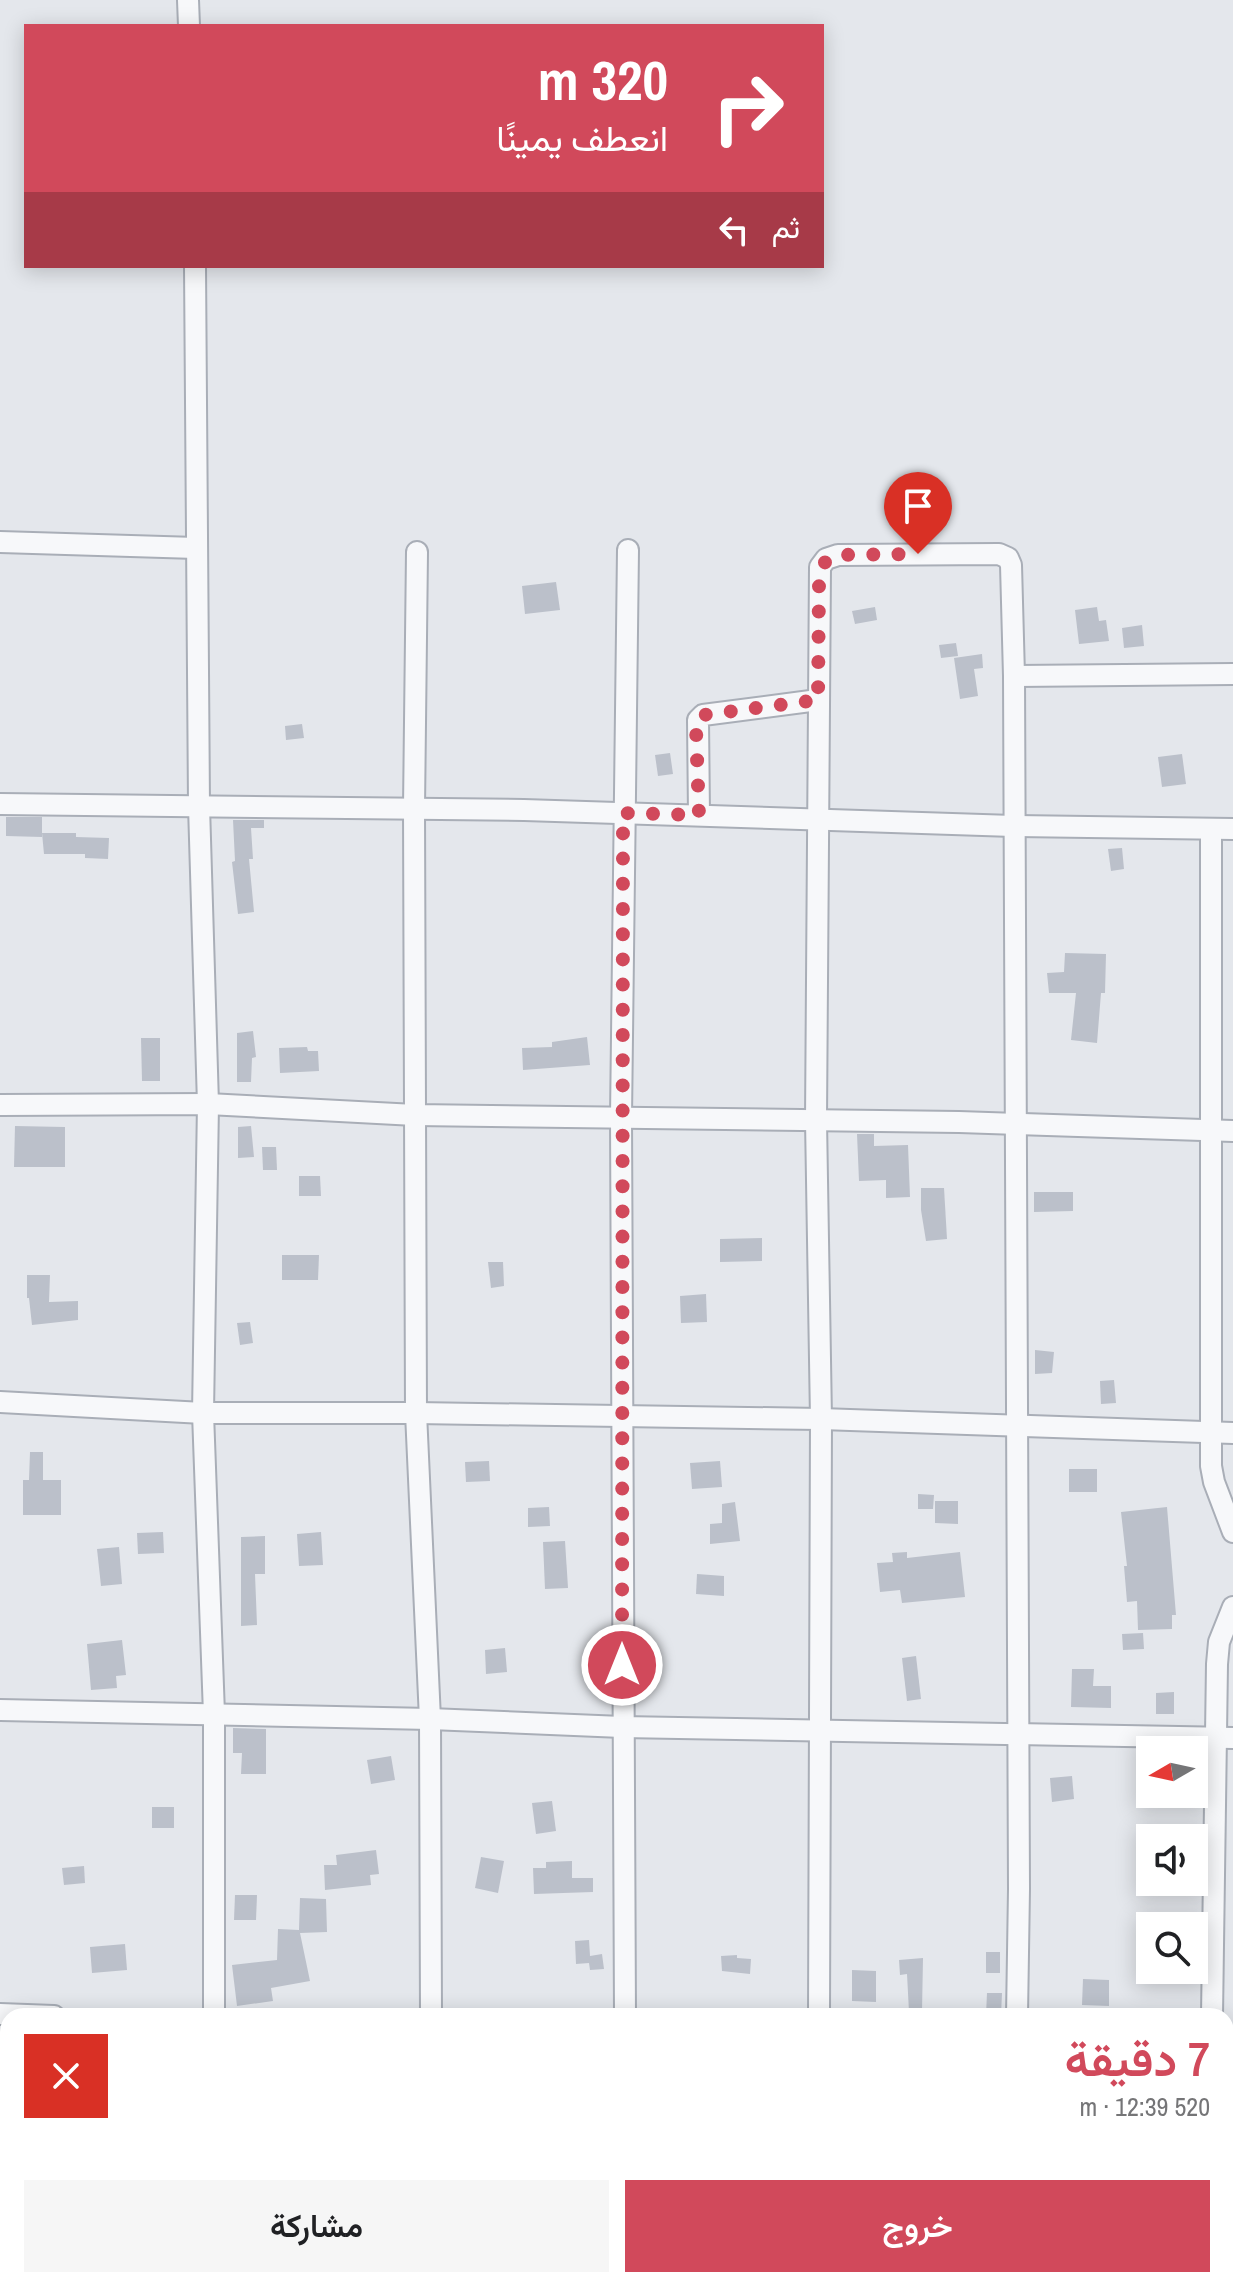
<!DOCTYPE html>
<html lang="ar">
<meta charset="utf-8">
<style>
:root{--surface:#fff;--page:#f6f6f6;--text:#202124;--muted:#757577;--accent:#d1495b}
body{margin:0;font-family:"Archivo Narrow",Vazirmatn,sans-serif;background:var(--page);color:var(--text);direction:rtl;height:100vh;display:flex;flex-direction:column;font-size:30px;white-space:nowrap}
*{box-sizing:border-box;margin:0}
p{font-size:26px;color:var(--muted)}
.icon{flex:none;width:44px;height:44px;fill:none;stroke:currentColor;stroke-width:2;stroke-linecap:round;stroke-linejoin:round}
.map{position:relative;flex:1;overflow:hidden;direction:ltr}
.side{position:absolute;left:0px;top:2008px;width:1234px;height:280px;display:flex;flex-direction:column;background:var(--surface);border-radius:24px 24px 0 0;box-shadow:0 4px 20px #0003;direction:rtl}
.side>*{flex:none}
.banner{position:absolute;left:24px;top:24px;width:800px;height:244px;border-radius:0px;box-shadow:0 4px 20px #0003;direction:rtl;background:#d1495b;color:#fff;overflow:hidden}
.needle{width:52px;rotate:261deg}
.fabs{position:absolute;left:1136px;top:1736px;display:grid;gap:16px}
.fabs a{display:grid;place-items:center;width:72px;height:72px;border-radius:0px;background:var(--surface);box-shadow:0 4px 20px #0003;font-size:40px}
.pin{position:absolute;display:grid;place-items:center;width:68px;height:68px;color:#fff;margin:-82px -34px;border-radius:50% 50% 50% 0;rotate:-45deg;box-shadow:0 0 8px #0007}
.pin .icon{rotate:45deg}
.me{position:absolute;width:88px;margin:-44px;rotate:0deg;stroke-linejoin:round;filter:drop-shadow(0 0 6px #0008)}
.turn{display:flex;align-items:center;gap:28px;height:168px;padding:0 24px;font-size:36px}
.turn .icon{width:104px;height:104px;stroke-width:2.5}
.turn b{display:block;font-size:56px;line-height:68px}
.then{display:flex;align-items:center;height:76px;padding:0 24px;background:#0003;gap:16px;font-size:30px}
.round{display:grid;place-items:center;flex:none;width:84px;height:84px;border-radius:0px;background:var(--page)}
.head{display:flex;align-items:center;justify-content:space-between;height:136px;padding:0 24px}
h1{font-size:48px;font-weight:600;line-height:60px;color:var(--accent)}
.cta{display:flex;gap:16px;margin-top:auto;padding:16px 24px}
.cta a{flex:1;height:92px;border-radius:0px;background:var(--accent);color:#fff;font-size:32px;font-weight:600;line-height:92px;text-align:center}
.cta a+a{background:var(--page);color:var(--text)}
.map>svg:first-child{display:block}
</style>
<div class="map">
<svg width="1233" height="2288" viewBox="0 0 1233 2288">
<rect width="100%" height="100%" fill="#e4e7ec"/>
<g fill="#bbc0ca">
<polygon points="556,582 560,610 525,614 522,586"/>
<polygon points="875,607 877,620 855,624 852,611"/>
<polygon points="1097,607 1099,621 1106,620 1109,641 1079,644 1075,610"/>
<polygon points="1142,625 1144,646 1124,648 1122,628"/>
<polygon points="956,643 958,656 941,658 939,645"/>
<polygon points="982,654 983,668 974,669 978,696 960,699 954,658"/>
<polygon points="302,724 304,738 286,740 285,726"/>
<polygon points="670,753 673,774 658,776 655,755"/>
<polygon points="1182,754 1186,784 1162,787 1158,757"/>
<polygon points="6,817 42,817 42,837 6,836"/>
<polygon points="233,820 264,820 264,828 251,828 253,859 249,859 254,912 238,914 232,862 235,861"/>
<polygon points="42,833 76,833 76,837 109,838 108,859 85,858 85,854 44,854"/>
<polygon points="1122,848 1124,869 1111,871 1108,849"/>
<polygon points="1065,953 1106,954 1105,993 1101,993 1097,1043 1071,1040 1076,993 1049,993 1047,973 1064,972"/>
<polygon points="253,1031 256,1057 252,1058 251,1082 237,1082 237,1033"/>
<polygon points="587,1037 590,1065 523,1070 522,1048 552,1047 552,1042"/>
<polygon points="141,1038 160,1038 160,1081 142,1081"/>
<polygon points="307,1047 308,1051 318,1051 319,1071 280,1073 279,1048"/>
<polygon points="15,1126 65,1127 65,1167 14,1167"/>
<polygon points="251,1126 254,1157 238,1158 238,1127"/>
<polygon points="857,1134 874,1134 874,1146 908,1145 910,1197 886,1198 886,1180 859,1181"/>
<polygon points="262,1147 276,1147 277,1170 263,1170"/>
<polygon points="299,1176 320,1176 321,1196 299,1196"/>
<polygon points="921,1188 944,1188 947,1239 926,1241 921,1210"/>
<polygon points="1034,1192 1073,1192 1073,1211 1034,1212"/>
<polygon points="762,1238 762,1261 720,1262 720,1239"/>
<polygon points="282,1255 319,1255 318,1280 282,1280"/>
<polygon points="488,1262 503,1262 504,1286 491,1288"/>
<polygon points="27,1275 50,1275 49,1302 78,1301 78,1320 32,1325 29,1298 27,1298"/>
<polygon points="706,1294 707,1322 681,1323 680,1296"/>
<polygon points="250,1322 253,1343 240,1345 237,1323"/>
<polygon points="1035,1350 1054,1352 1052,1373 1035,1374"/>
<polygon points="1114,1380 1116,1403 1101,1404 1100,1381"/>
<polygon points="30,1452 43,1452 43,1480 61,1480 61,1515 23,1515 23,1480 29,1480"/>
<polygon points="489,1461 490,1481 466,1482 465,1462"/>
<polygon points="720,1461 722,1487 692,1489 690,1463"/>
<rect x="1069" y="1469" width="28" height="23"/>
<polygon points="918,1494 934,1495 933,1509 918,1509"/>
<polygon points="935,1501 958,1501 958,1524 935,1523"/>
<polygon points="735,1502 740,1541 710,1544 710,1524 722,1523 722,1504"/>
<polygon points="549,1507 550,1526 528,1527 528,1508"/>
<polygon points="1167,1507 1176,1615 1172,1615 1172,1629 1138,1630 1137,1601 1127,1602 1124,1566 1127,1566 1121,1512"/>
<polygon points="163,1532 164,1553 138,1554 137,1533"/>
<polygon points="321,1532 323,1565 299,1566 297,1534"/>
<polygon points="265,1536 265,1574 255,1574 257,1625 241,1626 241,1537"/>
<polygon points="565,1541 568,1588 545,1589 543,1542"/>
<polygon points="119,1547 122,1584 101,1586 97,1549"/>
<polygon points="907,1552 907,1558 960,1552 965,1597 902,1603 900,1590 880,1592 877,1563 893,1562 892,1553"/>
<polygon points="697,1574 724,1576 724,1596 696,1594"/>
<polygon points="1143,1633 1144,1649 1123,1650 1122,1634"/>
<polygon points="122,1640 126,1675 116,1676 117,1688 91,1690 87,1644"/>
<polygon points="505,1648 507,1672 486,1674 485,1650"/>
<polygon points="916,1656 921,1699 907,1701 902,1658"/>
<polygon points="1072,1669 1094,1669 1093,1686 1111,1686 1111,1708 1071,1707"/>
<polygon points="1174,1692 1174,1714 1156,1714 1156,1693"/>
<polygon points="233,1728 266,1729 266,1774 241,1774 242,1753 233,1753"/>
<polygon points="391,1756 395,1780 371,1784 367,1760"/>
<polygon points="1072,1776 1074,1799 1052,1802 1050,1778"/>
<polygon points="552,1801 556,1831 536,1834 532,1803"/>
<rect x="152" y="1807" width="22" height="21"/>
<polygon points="376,1850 379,1874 370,1875 371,1885 325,1890 324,1865 337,1865 336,1855"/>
<polygon points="481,1857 504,1861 498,1893 475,1888"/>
<polygon points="572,1861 572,1878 593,1878 593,1892 534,1894 533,1868 546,1868 546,1862"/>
<polygon points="84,1866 85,1883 64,1885 62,1868"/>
<polygon points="235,1895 257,1895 256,1920 234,1920"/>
<polygon points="300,1898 326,1899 327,1932 300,1933 310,1981 271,1988 273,2001 237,2006 232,1965 277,1960 278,1929 299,1930"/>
<polygon points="589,1940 590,1956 602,1954 604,1969 590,1970 589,1963 576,1964 575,1941"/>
<polygon points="125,1944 127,1970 92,1973 90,1947"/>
<rect x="986" y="1952" width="14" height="21"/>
<polygon points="737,1955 737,1958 751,1959 750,1974 722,1971 721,1956"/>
<polygon points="923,1958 922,2012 909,2012 907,1974 900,1975 899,1960"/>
<polygon points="852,1970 876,1971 876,2002 852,2001"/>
<polygon points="1083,1979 1109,1980 1109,2006 1082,2005"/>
<polygon points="987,1993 1002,1993 1001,2015 986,2015"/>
</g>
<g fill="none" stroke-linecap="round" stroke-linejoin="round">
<defs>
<g id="minor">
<polyline points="188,0 189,26"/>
<polyline points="195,266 199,806 208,1104 203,1413 214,1714 214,2016"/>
<polyline points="0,542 196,548"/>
<polyline points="417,552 414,808 416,1413 430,1719 431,2016"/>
<polyline points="1014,676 1233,674"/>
<polyline points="0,804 524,810 1013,826 1233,829"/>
<polyline points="699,815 698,720 703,715 818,700"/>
<polyline points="1211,829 1211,1466 1214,1482 1233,1532"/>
<polyline points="0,1105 208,1104 415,1115 959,1122 1233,1131"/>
<polyline points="0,1402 203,1413 416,1413 821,1419 1233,1433"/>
<polyline points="0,1710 430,1719 622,1727 1233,1738"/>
<polyline points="0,2014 54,2016"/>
<polyline points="625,2016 621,1117 628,550"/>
<polyline points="819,2016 821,1419 816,1120 820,567 826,559 838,555 999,554 1008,558 1011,565 1014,676 1019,1889 1017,2016"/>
<polyline points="1212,2016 1217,1664 1219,1642 1233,1607"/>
<polyline points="1226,2040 1233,2040"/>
<polyline points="627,2280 627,2288"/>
<polyline points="823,2280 823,2288"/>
<polyline points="1017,2280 1017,2288"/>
<polyline points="212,2288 212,2280"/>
<polyline points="429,2288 430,2280"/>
<polyline points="1209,2288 1209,2280"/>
</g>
</defs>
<use href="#minor" stroke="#a9aeb7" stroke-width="24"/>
<use href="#minor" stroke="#f7f8fa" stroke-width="20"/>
</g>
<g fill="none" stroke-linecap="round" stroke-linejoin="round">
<path stroke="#d1495b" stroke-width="14" stroke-dasharray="0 25.2" d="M 622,1665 L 623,813 L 699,815 L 696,728 L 698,720 L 703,715 L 818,700 L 819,585 C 820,568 821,561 838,555 L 918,554"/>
</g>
</svg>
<div class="fabs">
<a><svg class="needle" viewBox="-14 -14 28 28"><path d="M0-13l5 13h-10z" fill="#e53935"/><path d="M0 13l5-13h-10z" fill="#757577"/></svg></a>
<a><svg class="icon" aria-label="sound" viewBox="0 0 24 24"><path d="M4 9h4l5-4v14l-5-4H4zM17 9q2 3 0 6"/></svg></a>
<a><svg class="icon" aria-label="search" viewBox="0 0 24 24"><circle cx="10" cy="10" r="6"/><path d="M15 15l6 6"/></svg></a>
</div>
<div class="pin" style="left:918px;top:554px;background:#d93025"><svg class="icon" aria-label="arrive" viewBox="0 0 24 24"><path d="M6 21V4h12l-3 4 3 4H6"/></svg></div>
<svg class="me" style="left:622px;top:1665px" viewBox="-20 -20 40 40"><circle r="17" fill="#d1495b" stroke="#fff" stroke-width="3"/><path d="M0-11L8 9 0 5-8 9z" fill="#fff"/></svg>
<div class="banner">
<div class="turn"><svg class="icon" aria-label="right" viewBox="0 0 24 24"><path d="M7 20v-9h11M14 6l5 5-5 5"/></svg><div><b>320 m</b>انعطف يمينًا</div></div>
<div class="then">ثم<svg class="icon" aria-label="left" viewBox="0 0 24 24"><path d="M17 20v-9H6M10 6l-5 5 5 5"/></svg></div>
</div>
<section class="side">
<div class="head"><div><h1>7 دقيقة</h1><p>520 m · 12:39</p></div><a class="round" style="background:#d93025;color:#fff"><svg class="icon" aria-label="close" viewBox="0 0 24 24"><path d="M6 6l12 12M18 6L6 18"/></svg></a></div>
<div class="cta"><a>خروج</a><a>مشاركة</a></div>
</section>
</div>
